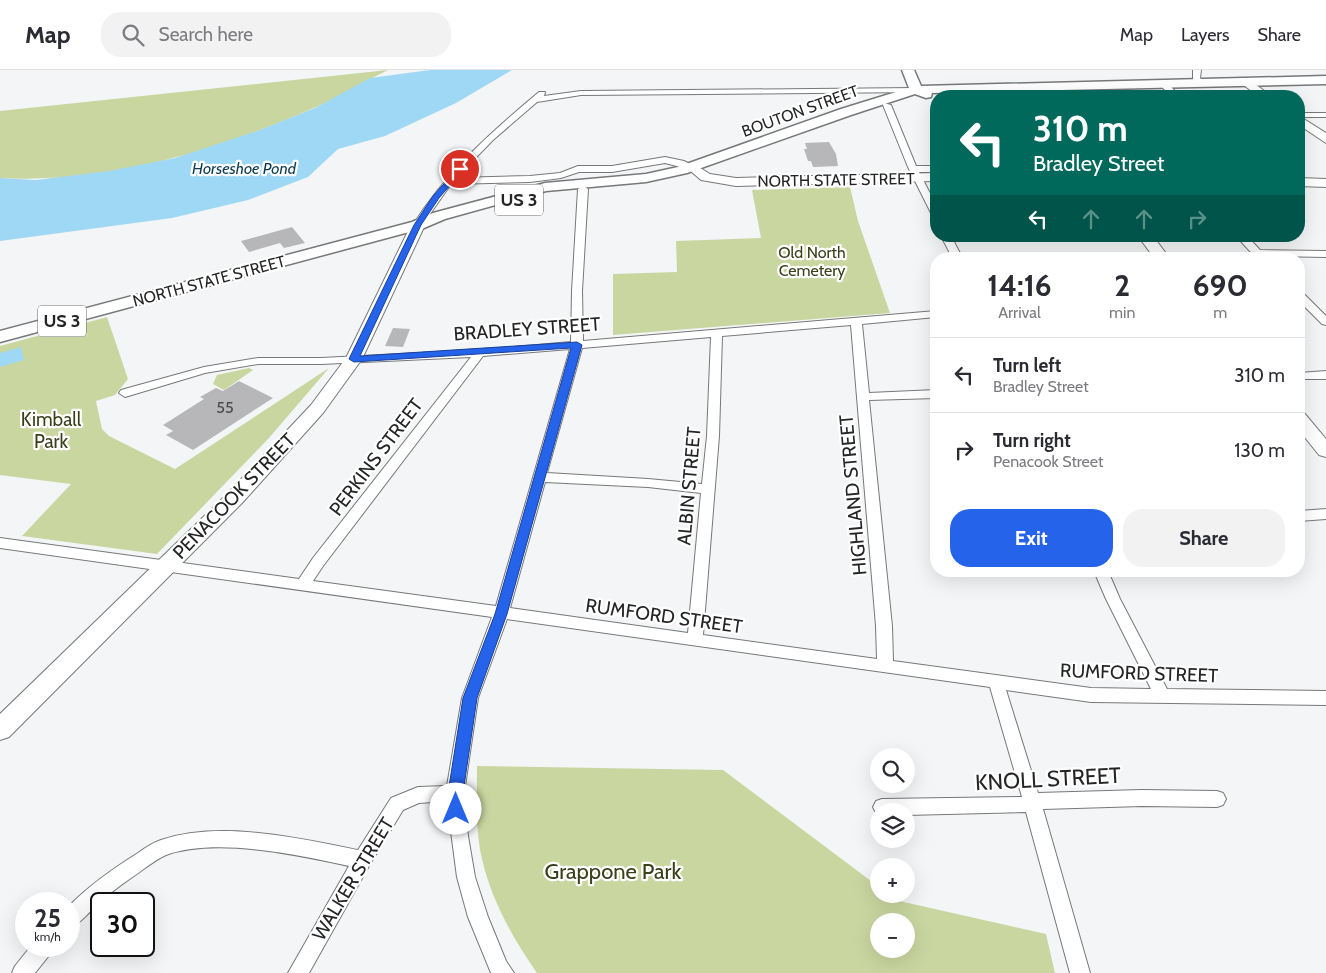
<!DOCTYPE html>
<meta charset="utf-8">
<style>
:root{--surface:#fff;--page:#f2f2f3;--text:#2b2b33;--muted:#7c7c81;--line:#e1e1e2;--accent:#2563eb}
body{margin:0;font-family:Cabin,sans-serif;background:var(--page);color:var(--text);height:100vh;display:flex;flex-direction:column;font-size:19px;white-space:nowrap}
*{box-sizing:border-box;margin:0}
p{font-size:16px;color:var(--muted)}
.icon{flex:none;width:28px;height:28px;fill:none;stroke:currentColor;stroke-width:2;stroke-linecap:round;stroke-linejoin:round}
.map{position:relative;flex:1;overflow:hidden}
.drawer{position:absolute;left:930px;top:182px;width:375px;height:325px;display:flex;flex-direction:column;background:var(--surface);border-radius:20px;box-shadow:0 5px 20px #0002}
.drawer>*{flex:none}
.top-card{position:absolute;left:930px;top:20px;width:375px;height:152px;border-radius:20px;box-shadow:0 5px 20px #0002;background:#00695c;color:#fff;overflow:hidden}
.controls{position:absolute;left:870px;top:678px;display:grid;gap:10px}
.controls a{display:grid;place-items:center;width:45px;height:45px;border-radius:50%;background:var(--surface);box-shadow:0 5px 20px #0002;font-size:25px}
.speed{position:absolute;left:15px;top:822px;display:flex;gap:10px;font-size:25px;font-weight:700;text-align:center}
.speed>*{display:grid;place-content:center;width:65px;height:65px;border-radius:50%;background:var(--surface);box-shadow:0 5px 20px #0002;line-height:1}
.speed small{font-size:12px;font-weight:400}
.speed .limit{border:2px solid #111;border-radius:8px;background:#fff;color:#111}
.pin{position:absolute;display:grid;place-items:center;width:42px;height:42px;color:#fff;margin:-21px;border:2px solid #fff;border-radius:50%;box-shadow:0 1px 5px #0007}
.me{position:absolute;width:55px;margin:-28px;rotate:0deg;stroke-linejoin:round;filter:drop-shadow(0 0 4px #0008)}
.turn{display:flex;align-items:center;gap:18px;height:105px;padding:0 20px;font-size:22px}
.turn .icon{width:65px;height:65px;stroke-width:2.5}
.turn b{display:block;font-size:35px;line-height:42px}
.lanes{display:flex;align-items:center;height:48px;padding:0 20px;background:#0003;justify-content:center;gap:25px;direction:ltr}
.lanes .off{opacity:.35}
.eta{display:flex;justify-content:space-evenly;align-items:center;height:85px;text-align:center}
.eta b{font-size:30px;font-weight:700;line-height:35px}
.primary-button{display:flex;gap:10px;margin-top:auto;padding:10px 20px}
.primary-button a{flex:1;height:58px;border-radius:20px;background:var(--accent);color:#fff;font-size:20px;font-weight:700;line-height:58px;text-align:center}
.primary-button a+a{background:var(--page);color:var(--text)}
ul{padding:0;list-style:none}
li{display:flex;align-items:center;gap:15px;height:75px;padding:0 20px;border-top:1px solid var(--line)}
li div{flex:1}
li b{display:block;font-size:19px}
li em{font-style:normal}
header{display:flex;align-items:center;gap:30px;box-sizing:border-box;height:70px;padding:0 25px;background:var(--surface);border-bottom:1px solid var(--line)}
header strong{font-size:24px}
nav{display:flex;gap:28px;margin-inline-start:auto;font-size:18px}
.search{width:350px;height:45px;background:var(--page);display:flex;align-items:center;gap:12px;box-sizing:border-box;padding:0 18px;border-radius:20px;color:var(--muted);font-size:19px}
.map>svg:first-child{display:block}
</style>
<header>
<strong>Map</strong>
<div class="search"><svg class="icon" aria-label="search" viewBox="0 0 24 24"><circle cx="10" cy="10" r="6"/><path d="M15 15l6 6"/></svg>Search here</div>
<nav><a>Map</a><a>Layers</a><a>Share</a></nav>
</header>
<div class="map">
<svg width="1326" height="903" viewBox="0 0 1326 903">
<rect width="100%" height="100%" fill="#f3f5f7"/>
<g fill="#cad6a0" fill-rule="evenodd">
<path d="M 388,0 C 363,12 339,27 314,38 C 216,81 107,114 0,108 L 0,41 Z"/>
<polygon points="850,117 858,151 890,243 613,265 613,204 677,202 676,171 761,168 752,120"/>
<polygon points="107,247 128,309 115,325 96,331 102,359 109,366 175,399 329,298 269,368 157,484 22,466 71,414 0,405 0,276"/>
<polygon points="249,298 253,300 224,320 213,314 217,305"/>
<path d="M 477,696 L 723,700 L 879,817 L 879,824 L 887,824 L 895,830 L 1046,864 L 1055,903 L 537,903 C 513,869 491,829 482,789 C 475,759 477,726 477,696 ZM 906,851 L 906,879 L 879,879 L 879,851 Z"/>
</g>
<g fill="#9fd8f4">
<polygon points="430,0 512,0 456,33 385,66 338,79 308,107 248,130 172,148 0,171 0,108 36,110 109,101 175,88 260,60 315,38 370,8"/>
<polygon points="21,277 24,290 0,297 0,283"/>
</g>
<g fill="#b7b7ba">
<polygon points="829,72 836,84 838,96 813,97 811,91 808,91 804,79 807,79 805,73"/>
<polygon points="292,157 305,173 284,178 280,173 249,182 241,171"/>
<polygon points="393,258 410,259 403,277 385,276"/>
<polygon points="239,311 273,328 193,380 166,365 173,361 163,355 204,329 200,327 216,318 223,321"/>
</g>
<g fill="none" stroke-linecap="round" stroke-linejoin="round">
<defs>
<g id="street">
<polygon points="1193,0 1201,0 1200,8 1206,14 1205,16 1199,16 1193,10"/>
<polygon points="1161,12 1167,12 1179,26 1171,26 1161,16"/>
<path d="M 916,18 L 919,18 L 919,22 L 581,25 L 537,32 L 493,70 L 456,108 L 530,106 L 560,103 L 578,96 L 612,96 L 665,87 L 684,91 L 696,97 L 692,100 L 665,93 L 612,102 L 579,102 L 561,108 L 530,112 L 451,114 L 421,157 L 415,157 L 413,155 C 446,102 491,62 539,22 L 545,22 L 544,26 L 581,21 Z"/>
<polygon points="884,33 891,35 916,96 936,96 936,102 919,102 936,135 936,146 931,143 908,97 883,35"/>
<rect x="1299" y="43" width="27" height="4"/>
<path d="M 583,116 L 588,119 L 582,221 L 583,271 L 936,241 L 936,247 L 862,254 L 869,323 L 936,320 L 936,328 L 869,330 L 892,556 L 893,591 L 1091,618 L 1151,619 L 1106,529 L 1094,501 L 1108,501 L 1120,529 L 1167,619 L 1326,621 L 1326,635 L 1091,632 L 1006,620 L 1038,723 L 1142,720 L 1217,721 L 1223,723 L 1226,729 L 1223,735 L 1217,737 L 1142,736 L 1043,739 L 1090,903 L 1070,903 L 1026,742 L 906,745 L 906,741 L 879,741 L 879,744 L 876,743 L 873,737 L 876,731 L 882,729 L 1022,727 L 990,617 L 507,549 L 478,628 L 464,723 L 468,766 L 475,807 L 488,847 L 506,891 L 514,903 L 491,903 L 468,847 L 457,807 L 447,731 L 419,733 L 403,740 L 369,796 L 309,903 L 288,903 L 349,796 C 298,785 216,767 166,785 C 154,790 142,801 131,808 C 118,817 106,826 95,837 C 87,844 79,855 69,858 L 69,836 L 71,834 C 91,814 114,798 138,783 C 145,778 152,773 161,770 C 220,750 298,768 358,780 L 391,728 L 418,717 L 447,716 L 462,628 L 492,547 L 0,478 L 0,468 L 299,509 L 313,488 L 471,287 L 321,294 L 258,294 L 205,303 L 125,327 L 119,323 L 121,320 L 204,297 L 258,288 L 321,288 L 480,280 L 571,272 L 572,221 L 578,119 ZM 851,255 L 876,556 L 877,589 L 703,565 L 719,366 L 722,266 ZM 711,267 L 707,366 L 702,414 L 648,409 L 547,403 L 582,278 ZM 570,279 L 496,536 L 313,511 L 323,496 L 483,286 ZM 545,412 L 648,417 L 701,423 L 688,563 L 510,538 Z"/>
<polygon points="941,166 951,166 963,189 953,189"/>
<polygon points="1236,166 1247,166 1260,180 1326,181 1326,187 1266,186 1267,189 1257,189"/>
<polygon points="1299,222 1303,223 1326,246 1326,255 1322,254 1299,231"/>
<polygon points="1326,301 1326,309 1299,309 1299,303"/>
<polygon points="1326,439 1326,449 1299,451 1299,441"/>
<polygon points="31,876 54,876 51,883 35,903 12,903 15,896"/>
</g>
<g id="secondary">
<polygon points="1247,10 1251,11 1271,26 1258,26 1241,13"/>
<polygon points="1057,15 1061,16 1066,26 1054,26 1051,18"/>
<polygon points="1299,46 1326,63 1326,73 1299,55"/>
<polygon points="692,93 710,104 736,108 936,103 936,111 736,116 701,110 686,97"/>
<polygon points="1299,108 1326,109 1326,117 1299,116"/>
<polygon points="418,151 425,155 362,289 323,343 242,433 9,667 0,670 0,644 228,423 311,335 346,288 411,155"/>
<polygon points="1138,166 1153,166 1170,189 1155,189"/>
<polygon points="1299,342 1305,344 1326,369 1326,387 1319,385 1299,360"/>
</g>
<polygon id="primary" points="902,0 914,0 921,16 1326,6 1326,14 932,23 931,27 926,28 915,24 851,45 687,103 646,112 546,121 445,149 424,158 0,272 0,261 412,152 433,143 545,113 646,104 678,97 841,39 909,18"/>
</defs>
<use href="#street" stroke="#76787a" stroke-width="2"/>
<use href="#secondary" stroke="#76787a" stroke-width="2"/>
<use href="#primary" stroke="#76787a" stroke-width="3"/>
<use href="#street" fill="#fff" fill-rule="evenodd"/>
<use href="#secondary" fill="#fff" fill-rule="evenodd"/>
<use href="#primary" fill="#fff" fill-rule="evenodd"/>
</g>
<polygon fill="#2563eb" stroke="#184099" points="458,98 464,99 439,128 421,155 360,286 577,272 582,275 507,544 477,628 463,723 464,739 462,743 456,745 451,743 448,723 463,628 495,544 571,278 354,292 349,289 414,155 433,126"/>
<g text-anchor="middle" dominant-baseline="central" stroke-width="4.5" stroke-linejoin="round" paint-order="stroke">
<g font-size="16" fill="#252526" stroke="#fff">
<text transform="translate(800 41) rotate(-20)">BOUTON STREET</text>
<text transform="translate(836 110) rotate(-1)">NORTH STATE STREET</text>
<text transform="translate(209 211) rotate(-15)">NORTH STATE STREET</text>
</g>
<g font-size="16" font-style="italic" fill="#0d3c4f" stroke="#fff">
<text x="244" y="98">Horseshoe Pond</text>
</g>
<g font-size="16" fill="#39401a" stroke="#fff">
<text x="812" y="182">Old North<tspan x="812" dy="18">Cemetery</tspan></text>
</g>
<g font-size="16" fill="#4a4a4b">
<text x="225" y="337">55</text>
</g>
<g fill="#fff" stroke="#666667" stroke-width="1">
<rect x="495" y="114.5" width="48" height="31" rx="4"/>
<rect x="38" y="235.5" width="48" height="31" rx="4"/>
</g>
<g font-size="18" font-weight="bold" fill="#252526">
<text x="519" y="130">US 3</text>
<text x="62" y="251">US 3</text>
</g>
<g font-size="19" fill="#252526" stroke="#fff">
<text transform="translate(527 259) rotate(-4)">BRADLEY STREET</text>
<text transform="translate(376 387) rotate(-53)">PERKINS STREET</text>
<text transform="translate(689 416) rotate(-85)">ALBIN STREET</text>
<text transform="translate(853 425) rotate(-95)">HIGHLAND STREET</text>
<text transform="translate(234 426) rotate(-46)">PENACOOK STREET</text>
<text transform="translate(664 546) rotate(8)">RUMFORD STREET</text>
<text transform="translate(1139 603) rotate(2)">RUMFORD STREET</text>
<text transform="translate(353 809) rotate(-59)">WALKER STREET</text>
</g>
<g font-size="19" fill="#39401a" stroke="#fff">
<text x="51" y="349">Kimball<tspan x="51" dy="22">Park</tspan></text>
</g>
<g font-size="22" fill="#252526" stroke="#fff">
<text transform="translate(1048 709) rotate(-3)">KNOLL STREET</text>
</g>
<g font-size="22" fill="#39401a" stroke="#fff">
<text x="613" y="801">Grappone Park</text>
</g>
</g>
</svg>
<div class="controls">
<a><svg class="icon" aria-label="search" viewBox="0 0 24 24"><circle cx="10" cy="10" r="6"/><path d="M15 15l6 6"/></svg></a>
<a><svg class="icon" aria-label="layers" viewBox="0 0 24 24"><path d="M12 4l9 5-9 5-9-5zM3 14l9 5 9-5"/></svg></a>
<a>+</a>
<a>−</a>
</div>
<div class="speed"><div>25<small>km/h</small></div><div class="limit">30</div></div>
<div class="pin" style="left:460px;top:99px;background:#d93025"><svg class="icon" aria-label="arrive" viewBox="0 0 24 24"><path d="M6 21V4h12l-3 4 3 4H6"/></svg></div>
<svg class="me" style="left:456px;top:739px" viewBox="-20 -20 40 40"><circle r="19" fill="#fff"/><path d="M0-13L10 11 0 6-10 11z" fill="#2563eb"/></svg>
<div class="top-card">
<div class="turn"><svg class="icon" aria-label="left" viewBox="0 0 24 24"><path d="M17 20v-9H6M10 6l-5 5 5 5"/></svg><div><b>310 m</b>Bradley Street</div></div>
<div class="lanes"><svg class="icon" aria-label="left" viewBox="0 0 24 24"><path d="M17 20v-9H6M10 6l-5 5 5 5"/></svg><svg class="icon off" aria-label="ahead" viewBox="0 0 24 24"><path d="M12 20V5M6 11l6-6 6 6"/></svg><svg class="icon off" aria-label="ahead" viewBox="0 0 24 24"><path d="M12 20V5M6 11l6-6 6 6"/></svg><svg class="icon off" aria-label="right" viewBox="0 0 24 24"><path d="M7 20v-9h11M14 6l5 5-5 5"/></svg></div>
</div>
<section class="drawer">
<div class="eta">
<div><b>14:16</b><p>Arrival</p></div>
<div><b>2</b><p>min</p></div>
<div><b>690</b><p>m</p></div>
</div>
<ul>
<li><svg class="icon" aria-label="left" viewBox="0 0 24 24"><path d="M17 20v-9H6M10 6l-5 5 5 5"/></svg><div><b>Turn left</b><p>Bradley Street</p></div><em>310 m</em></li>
<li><svg class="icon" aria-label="right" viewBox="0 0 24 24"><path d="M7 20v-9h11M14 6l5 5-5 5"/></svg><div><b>Turn right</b><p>Penacook Street</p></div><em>130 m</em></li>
</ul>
<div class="primary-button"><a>Exit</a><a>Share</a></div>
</section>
</div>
